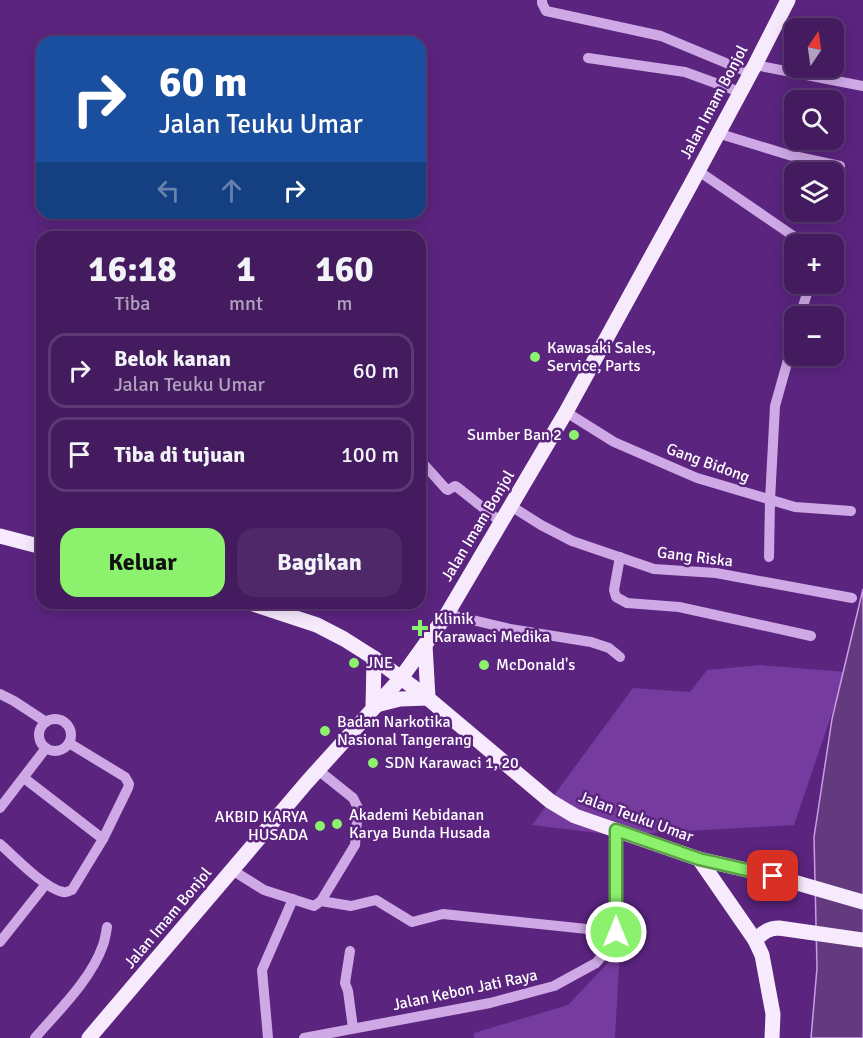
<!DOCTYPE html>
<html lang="id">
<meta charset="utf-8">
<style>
:root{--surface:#441b5f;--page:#4e2868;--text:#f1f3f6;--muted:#afa1bd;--line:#5c3974;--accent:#8cf16c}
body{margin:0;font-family:Signika,sans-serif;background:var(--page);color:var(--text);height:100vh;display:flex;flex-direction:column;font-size:22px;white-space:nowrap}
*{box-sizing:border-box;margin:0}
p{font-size:20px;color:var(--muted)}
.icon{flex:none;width:33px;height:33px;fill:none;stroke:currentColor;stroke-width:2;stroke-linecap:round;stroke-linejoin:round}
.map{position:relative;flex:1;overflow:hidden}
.panel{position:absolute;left:36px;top:231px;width:390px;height:378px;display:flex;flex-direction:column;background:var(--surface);border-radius:18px;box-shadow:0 3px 15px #0003,0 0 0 2px var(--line)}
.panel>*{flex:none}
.top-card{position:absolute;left:36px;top:36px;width:390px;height:183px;border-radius:18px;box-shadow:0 3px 15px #0003,0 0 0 2px var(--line);background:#1a4fa0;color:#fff;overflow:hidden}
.needle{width:39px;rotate:13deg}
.fabs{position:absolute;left:784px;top:18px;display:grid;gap:12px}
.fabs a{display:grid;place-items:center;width:60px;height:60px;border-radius:12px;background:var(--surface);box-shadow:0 3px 15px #0003,0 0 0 2px var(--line);font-size:30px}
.pin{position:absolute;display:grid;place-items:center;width:51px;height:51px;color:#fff;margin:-26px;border-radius:12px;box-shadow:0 3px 9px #0006}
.me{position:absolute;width:66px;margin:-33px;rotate:0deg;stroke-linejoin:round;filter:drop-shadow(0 0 4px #0008)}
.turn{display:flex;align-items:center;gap:21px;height:126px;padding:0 24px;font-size:27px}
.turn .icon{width:78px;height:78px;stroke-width:2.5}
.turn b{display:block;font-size:42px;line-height:51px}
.lanes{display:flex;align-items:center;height:57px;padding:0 24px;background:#0003;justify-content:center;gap:30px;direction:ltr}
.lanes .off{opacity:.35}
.eta{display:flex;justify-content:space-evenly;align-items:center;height:102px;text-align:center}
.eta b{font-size:36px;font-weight:700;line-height:42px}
.action{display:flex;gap:12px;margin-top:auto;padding:12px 24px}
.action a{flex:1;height:69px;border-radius:18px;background:var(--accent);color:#111;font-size:24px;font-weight:700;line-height:69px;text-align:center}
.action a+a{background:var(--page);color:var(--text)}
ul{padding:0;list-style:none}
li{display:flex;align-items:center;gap:18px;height:75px;margin:0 12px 9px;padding:0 12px;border:3px solid var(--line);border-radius:18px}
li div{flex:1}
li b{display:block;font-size:22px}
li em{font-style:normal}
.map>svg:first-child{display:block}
</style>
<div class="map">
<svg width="863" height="1038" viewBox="0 0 863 1038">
<rect width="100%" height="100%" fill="#5b247f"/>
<g fill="#763b9e">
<polygon points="760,665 846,672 794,825 614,835 532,825 633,688 690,692 707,670"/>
<polygon points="620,950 615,1038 474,1038 474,1033 568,1005"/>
</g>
<polygon fill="#643a7e" stroke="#c89de7" stroke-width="1.5" points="863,589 863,1038 811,1038 817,968 814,837 832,719"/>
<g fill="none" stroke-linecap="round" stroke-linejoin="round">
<g stroke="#cea9e6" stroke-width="10">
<polyline points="542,0 542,3 546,11 661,36 750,73"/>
<polyline points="588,58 685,72 740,92"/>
<polyline points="755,65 863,86"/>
<polyline points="717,133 789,155 840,166"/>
<polyline points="697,170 805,244"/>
<polyline points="800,316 810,284"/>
<polyline points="566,412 614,442 697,478 795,507 851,511"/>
<polyline points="420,460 446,489 448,490 455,486 457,487 501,522"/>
<polyline points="511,506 541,525 572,541 654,569 716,573 852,598"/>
<polyline points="620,557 614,590 616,597 627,603 679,607 811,636"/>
<polyline points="769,557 770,500 775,406 795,335"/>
<polyline points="447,614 510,629 591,642 609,648 620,657"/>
<polyline points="0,694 14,701 46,722"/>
<circle cx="55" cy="735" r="16"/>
<polyline points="24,778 103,839"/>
<polyline points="0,808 46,748"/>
<path d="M 0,844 C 15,857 44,888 63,892 C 67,893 68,891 72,890 L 103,839 L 128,788 L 129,784 L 125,777 L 69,743"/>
<polyline points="232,870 264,890 314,906 321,901 355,845 358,808 353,798 318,770"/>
<polyline points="321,901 351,906 376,900 412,922 443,914 616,932"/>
<polyline points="0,942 46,884"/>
<polyline points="350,951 345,983 348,991 353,1028"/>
<path d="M 35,1038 C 58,1011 91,980 103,945 C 105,940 106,933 107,927"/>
<polyline points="268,1038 262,970 293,899"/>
<polyline points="304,1038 490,1003 554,986 596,963 614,942 616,932 616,830"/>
</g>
<g stroke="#f7eafd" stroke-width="15">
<polyline points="0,536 42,547"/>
<polyline points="250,603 317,625 344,639 374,658 424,695 550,801 575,816 699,859 773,876 863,902"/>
<polyline points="376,705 400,699 428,698 425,645"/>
<polyline points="373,708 374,658"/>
<polyline points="699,859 755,940 762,955 773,1014 772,1038"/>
<path d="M 755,940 C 763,933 768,928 779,928 L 863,940"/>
<polyline points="89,1038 307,782 401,678 447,614 566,412 690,186 755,65 788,0"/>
</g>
</g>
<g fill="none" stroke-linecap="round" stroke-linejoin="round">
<defs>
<polyline id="route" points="616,932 616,830 699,859 773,876"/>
</defs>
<use href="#route" stroke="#5b9d46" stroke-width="15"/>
<use href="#route" stroke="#8cf16c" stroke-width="10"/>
</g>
<g fill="#8cf16c" stroke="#5b247f" stroke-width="2">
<circle cx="535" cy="357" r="6"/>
<circle cx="574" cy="435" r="6"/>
<path d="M417 619h6v6h6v6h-6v6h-6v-6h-6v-6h6z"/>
<circle cx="354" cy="663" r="6"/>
<circle cx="484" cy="665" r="6"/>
<circle cx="325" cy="731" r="6"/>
<circle cx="373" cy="763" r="6"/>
<circle cx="337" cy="824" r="6"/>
<circle cx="320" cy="826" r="6"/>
</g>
<g text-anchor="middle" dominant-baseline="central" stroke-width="5" stroke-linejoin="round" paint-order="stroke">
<g font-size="16" fill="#fff" stroke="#5b247f">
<text transform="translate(714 102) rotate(-62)">Jalan Imam Bonjol</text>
<text transform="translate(708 463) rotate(20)">Gang Bidong</text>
<text transform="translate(478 526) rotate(-59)">Jalan Imam Bonjol</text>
<text transform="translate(695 557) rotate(7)">Gang Riska</text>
<text transform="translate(636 817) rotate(20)">Jalan Teuku Umar</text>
<text transform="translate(168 918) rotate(-50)">Jalan Imam Bonjol</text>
<text transform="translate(465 990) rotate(-12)">Jalan Kebon Jati Raya</text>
</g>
<g font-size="16" fill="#fff" stroke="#5b247f" text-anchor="start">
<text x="547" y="348">Kawasaki Sales,<tspan x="547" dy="18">Service, Parts</tspan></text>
<text x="562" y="435" text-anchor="end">Sumber Ban 2</text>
<text x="434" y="619">Klinik<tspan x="434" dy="18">Karawaci Medika</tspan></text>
<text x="366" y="663">JNE</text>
<text x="496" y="665">McDonald's</text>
<text x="337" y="722">Badan Narkotika<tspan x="337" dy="18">Nasional Tangerang</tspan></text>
<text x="385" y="763">SDN Karawaci 1, 20</text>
<text x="349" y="815">Akademi Kebidanan<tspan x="349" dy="18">Karya Bunda Husada</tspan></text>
<text x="308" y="817" text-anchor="end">AKBID KARYA<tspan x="308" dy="18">HUSADA</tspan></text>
</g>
</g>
</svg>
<div class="fabs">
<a><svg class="needle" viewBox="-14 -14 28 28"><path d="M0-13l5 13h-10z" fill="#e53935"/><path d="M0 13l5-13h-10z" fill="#afa1bd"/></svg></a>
<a><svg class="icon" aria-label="search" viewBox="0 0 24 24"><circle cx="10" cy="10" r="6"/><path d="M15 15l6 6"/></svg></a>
<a><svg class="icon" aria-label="layers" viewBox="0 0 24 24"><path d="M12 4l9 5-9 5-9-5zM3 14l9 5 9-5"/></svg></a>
<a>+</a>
<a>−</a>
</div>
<div class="pin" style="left:773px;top:876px;background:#d93025"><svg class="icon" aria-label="arrive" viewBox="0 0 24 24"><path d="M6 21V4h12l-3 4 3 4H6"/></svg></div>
<svg class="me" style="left:616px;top:932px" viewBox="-20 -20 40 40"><circle r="17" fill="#8cf16c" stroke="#fff" stroke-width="3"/><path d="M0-11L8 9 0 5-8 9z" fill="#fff"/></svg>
<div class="top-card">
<div class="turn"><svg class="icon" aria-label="right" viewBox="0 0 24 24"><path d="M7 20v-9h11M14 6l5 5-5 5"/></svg><div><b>60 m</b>Jalan Teuku Umar</div></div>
<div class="lanes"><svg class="icon off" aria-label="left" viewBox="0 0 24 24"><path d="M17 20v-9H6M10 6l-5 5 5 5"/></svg><svg class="icon off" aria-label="ahead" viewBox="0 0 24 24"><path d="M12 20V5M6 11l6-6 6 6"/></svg><svg class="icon" aria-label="right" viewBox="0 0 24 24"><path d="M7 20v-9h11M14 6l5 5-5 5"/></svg></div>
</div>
<section class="panel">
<div class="eta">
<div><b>16:18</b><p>Tiba</p></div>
<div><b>1</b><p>mnt</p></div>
<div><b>160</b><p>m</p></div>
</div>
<ul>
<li><svg class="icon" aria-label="right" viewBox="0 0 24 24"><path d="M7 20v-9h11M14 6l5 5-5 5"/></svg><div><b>Belok kanan</b><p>Jalan Teuku Umar</p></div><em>60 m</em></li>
<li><svg class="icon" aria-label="arrive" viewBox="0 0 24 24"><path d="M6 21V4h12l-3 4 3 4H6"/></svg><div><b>Tiba di tujuan</b></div><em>100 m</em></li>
</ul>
<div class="action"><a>Keluar</a><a>Bagikan</a></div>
</section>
</div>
